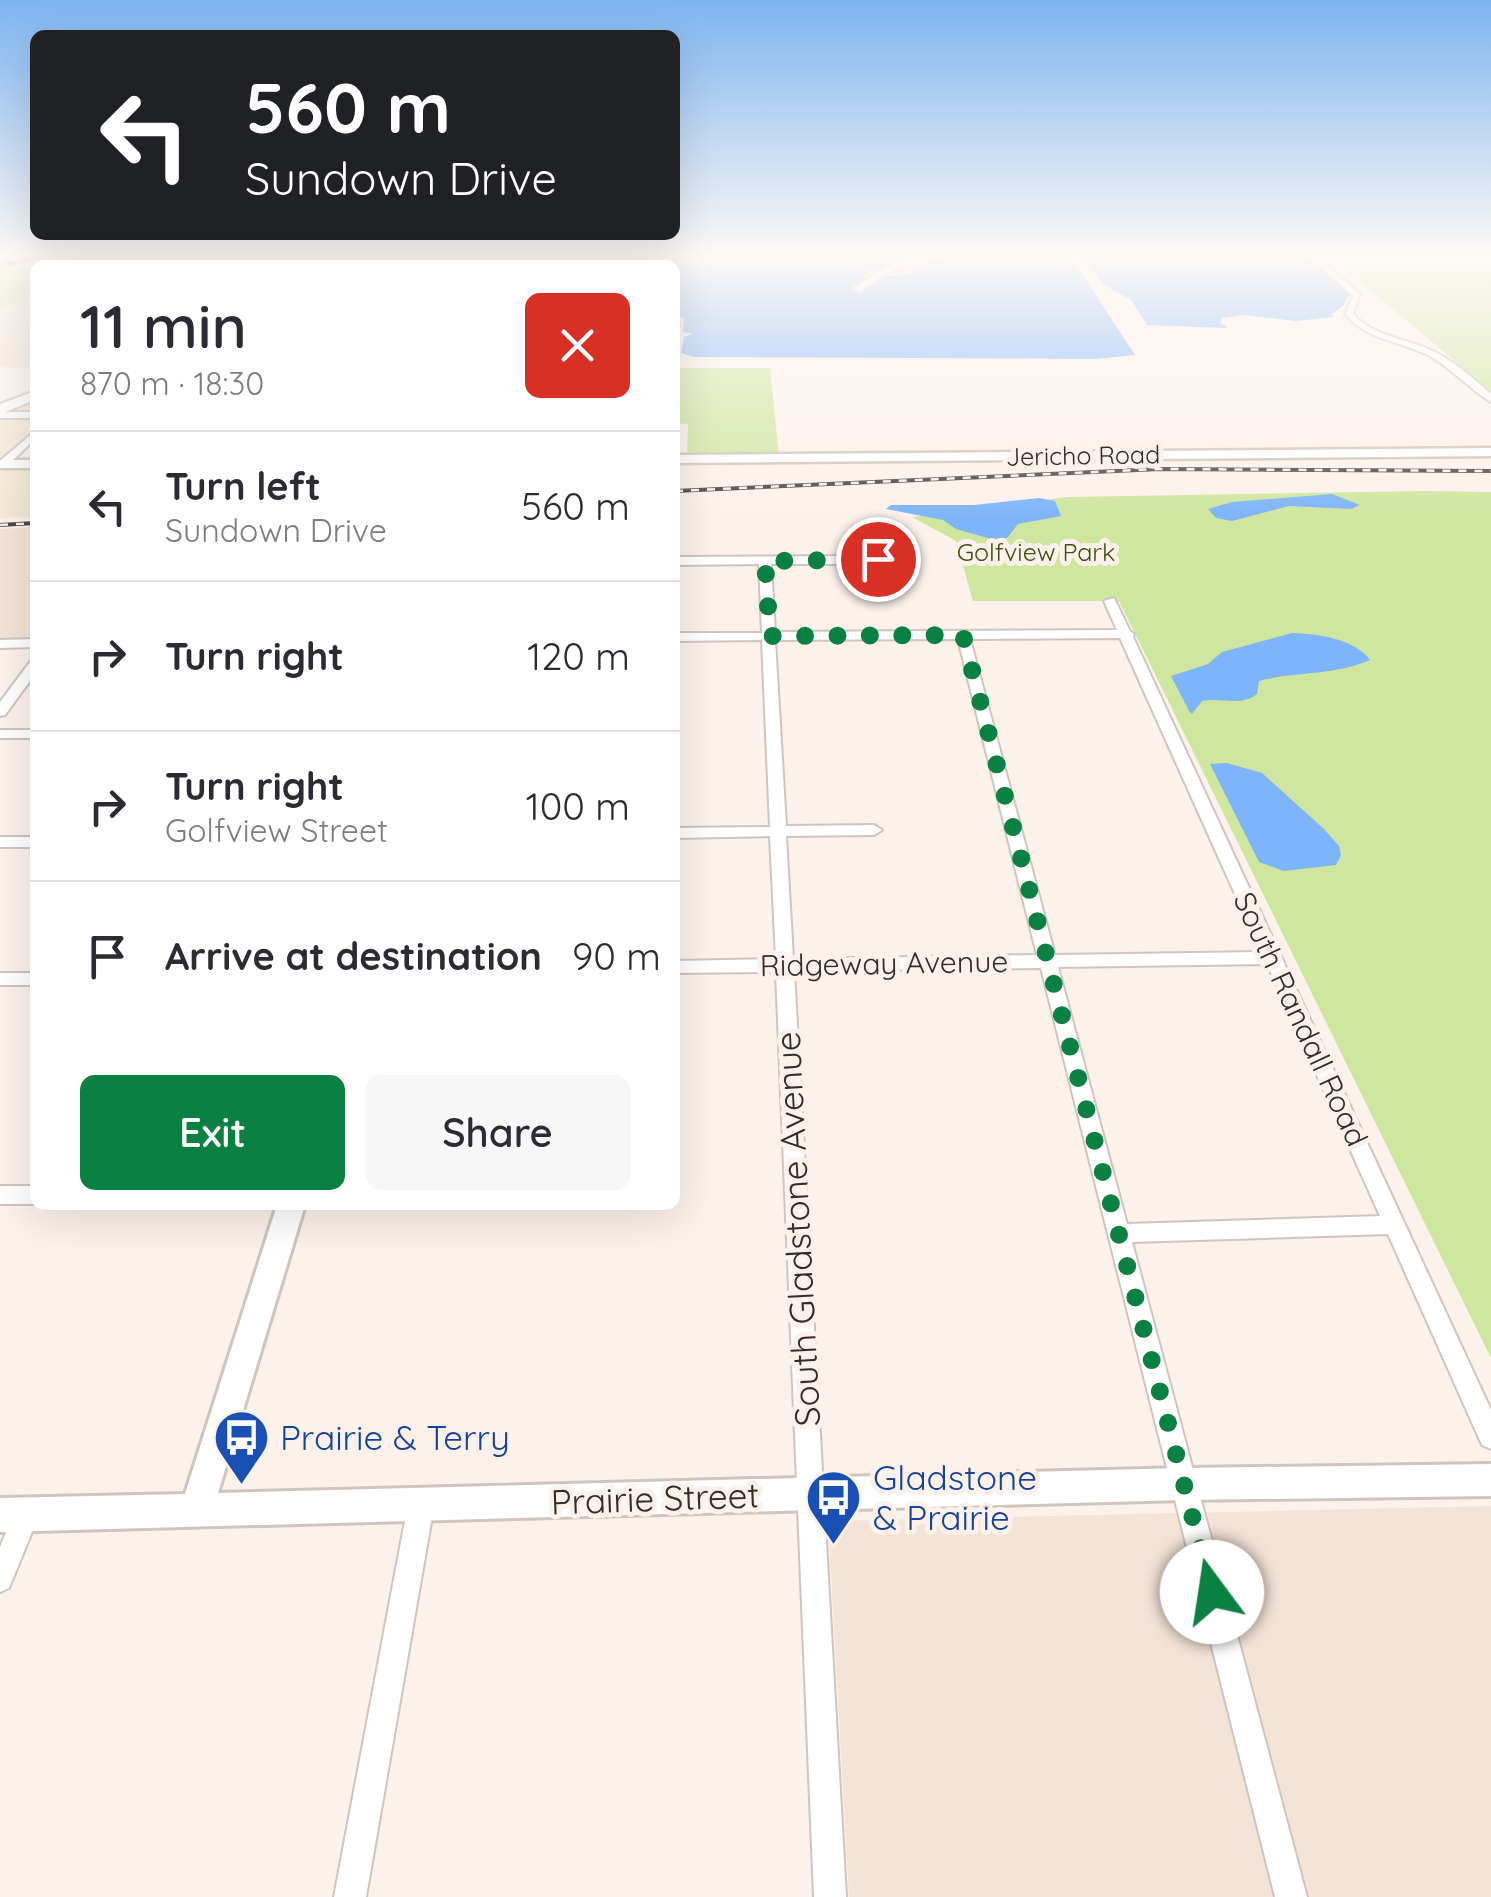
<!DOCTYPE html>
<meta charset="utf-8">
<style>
:root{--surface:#fff;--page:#f7f7f7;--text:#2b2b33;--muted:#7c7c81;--line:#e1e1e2;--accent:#0b8043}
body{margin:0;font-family:Quicksand,sans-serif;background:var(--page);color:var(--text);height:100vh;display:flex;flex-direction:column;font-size:38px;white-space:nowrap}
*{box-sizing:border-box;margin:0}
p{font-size:32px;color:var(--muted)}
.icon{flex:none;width:55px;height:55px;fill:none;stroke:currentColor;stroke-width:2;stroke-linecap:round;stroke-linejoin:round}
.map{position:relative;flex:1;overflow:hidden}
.panel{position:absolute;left:30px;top:260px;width:650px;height:950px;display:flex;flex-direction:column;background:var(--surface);border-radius:15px;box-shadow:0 10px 40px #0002}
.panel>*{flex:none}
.hud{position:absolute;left:30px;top:30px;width:650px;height:210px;border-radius:15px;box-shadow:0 10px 40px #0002;background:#202124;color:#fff;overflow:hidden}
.pin{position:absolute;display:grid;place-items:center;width:85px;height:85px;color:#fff;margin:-42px;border:5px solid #fff;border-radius:50%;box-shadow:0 2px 10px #0007}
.me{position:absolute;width:110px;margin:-55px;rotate:346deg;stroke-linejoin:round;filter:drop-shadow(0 0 8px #0008)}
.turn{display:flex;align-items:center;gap:35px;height:210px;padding:0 50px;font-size:45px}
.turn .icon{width:130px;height:130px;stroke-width:2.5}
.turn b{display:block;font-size:70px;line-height:85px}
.round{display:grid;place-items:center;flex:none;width:105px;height:105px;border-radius:15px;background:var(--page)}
.overview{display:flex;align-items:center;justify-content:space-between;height:170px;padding:0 50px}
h1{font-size:60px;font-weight:600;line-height:75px}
.cta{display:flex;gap:20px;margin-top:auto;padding:20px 50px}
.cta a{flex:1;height:115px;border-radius:15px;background:var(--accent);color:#fff;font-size:40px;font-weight:600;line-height:115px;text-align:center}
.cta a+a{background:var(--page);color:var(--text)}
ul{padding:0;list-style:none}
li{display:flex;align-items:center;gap:30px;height:150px;padding:0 50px;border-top:2px solid var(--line)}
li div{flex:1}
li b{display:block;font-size:38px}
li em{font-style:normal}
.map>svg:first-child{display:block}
</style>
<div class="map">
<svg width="1491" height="1897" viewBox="0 0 1491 1897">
<rect width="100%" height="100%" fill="#fdf2eb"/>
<g fill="#f6e9d5">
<polygon points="35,399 35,431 0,463 0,413"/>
<polygon points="35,466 35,517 0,518 0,467"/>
</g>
<g fill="#f4e3d7">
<polygon points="94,254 323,254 301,265 51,265"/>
<polygon points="343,254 495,254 459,265 321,265"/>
<polygon points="35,297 35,368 0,367 0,308"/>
<polygon points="35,527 35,639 0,639 0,529"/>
<polygon points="1491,1506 1491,1897 849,1897 828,1521"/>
</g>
<g fill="#cfe69f">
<polygon points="1327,254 1491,254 1491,391"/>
<polygon points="16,263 35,265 35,297 0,308 0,267"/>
<polygon points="678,368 770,368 779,456 687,456 688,424 675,423"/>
<polygon points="1426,491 1491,492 1491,1358 1119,601 973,601 956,541 912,517 1068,497"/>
</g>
<g fill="#7eb4fb">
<polygon points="501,254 939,254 877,268 865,275 865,279 909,274 912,269 906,265 956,254 1069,254 1135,355 1096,359 694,357 681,353 684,337 693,334 683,332 684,319 675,314 675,265 477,265"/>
<polygon points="1080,254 1307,254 1349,295 1342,307 1331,314 1334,317 1296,321 1244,315 1222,318 1220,323 1228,327 1225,328 1147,325 1131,300 1103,284"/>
<polygon points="1332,494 1360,505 1351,509 1289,506 1232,521 1216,518 1208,509 1232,502"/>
<polygon points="1039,498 1055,501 1061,516 1018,524 1007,538 991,539 956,529 943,520 886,509 891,505 974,505"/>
<path d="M 1292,633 C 1317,634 1354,638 1370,660 C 1333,676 1297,671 1259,681 L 1257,694 C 1241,707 1221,697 1202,701 L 1192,714 L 1189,711 L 1171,676 L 1208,664 L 1222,652 Z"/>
<polygon points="1227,763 1262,773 1324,829 1339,846 1341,855 1336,865 1284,871 1259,862 1210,764"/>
</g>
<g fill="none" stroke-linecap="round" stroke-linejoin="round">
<defs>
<g id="minor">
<polygon points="490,254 499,254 479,265 469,265"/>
<polygon points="937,254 950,254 893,270 860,291 853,289 887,266"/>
<path d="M 1308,254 L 1315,254 L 1360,294 L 1353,314 C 1374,337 1406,338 1433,351 C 1455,362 1473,378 1491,394 L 1491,402 C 1469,389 1452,368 1428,355 C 1399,341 1367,340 1345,314 L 1353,296 Z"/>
<polygon points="675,322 679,324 678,327 675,327"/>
<rect x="0" y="412" width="35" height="6"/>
<polygon points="35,431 35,439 7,466 0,466 0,461"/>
<path d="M 851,550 L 880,555 L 884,561 L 862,571 L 843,564 L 771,564 L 775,632 L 1117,630 L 1104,601 L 1114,598 L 1130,631 L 1134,634 L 1133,637 L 1491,1410 L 1491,1449 L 1482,1445 L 1388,1234 L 1132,1242 L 1307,1897 L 1275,1897 L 1041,968 L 794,971 L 846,1897 L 814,1897 L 776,972 L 675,973 L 675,961 L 776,959 L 770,836 L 675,838 L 675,828 L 770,827 L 762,640 L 675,641 L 675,633 L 762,633 L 759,564 L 675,565 L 675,557 L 842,556 ZM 854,558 L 870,560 L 862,563 ZM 1120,638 L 1261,952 L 1055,955 L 970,639 ZM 958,639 L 1037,955 L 793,959 L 786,836 L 874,835 L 882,830 L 874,825 L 786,826 L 775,640 ZM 1267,964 L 1380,1216 L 1127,1224 L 1058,967 Z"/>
<polygon points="35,639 35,647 0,648 0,640"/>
<polygon points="35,661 35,674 5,715 0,716 0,702 30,662"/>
<rect x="0" y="730" width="35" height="8"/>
<rect x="0" y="837" width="35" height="10"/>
<rect x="0" y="973" width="35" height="12"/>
<rect x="0" y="1186" width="35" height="18"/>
<polygon points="421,1492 430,1496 434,1505 366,1897 334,1897 408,1505 412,1496"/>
<polygon points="26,1502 35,1506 39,1515 9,1588 0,1592 0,1547 17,1506"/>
</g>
<polygon id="tertiary" points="277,1205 305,1205 218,1493 1184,1468 1491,1464 1491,1496 1184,1500 0,1532 0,1498 185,1494"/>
<g id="secondary">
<polygon points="1491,448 1491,456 675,463 675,455"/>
<rect x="0" y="460" width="35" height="8"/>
</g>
<g id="primary">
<polygon points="324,254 340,254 320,265 305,265"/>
<polygon points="35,391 35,400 0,414 0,404"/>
</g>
</defs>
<use href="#minor" stroke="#cfc5be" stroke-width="4"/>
<use href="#tertiary" stroke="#cfc5be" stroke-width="6"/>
<use href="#secondary" stroke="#cfc5be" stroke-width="5"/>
<use href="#primary" stroke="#cfc5be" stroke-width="4"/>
<use href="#minor" fill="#fff" fill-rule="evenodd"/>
<use href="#tertiary" fill="#fff" fill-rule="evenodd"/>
<use href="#secondary" fill="#fff" fill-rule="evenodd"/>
<use href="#primary" fill="#fff" fill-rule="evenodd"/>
<defs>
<g id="rail">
<polyline points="0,266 50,254"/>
<polyline points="675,491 1160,469 1491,471"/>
<polyline points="0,525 35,523"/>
</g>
</defs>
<use href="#rail" stroke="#4c4744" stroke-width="4"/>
<use href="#rail" stroke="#fdf2eb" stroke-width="2.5" stroke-dasharray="8" stroke-linecap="butt"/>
</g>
<linearGradient id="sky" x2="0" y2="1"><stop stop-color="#7db4f0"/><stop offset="0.49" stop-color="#fef9f6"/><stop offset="1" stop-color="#fef9f6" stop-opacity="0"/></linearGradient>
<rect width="1491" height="520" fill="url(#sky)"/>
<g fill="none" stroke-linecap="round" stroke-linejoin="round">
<polyline stroke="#0b8043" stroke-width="18" stroke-dasharray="0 32.4" points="878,559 857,552 845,560 765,561 770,636 963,635 1212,1592"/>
</g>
<defs>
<symbol id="bus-pin" viewBox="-11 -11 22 30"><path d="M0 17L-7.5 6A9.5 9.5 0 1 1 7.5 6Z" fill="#1a4fb4" stroke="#fdf2eb"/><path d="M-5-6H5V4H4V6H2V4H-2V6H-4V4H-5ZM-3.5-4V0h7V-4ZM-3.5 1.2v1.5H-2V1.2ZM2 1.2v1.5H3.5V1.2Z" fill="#fff"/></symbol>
</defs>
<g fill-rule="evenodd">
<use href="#bus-pin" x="210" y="1406" width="63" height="86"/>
<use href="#bus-pin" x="802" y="1466" width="63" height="86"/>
</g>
<g text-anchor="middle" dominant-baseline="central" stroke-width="10" stroke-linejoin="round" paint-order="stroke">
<g font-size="25" fill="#312d2b" stroke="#fdf2eb">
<text transform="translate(1083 455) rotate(-1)">Jericho Road</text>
</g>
<g font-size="25" fill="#3f4f0f" stroke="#fdf2eb">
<text x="1036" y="551">Golfview Park</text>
</g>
<g font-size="30" fill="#312d2b" stroke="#fdf2eb">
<text transform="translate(884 963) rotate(-1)">Ridgeway Avenue</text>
<text transform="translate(1301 1019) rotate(65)">South Randall Road</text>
</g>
<g font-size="35" fill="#312d2b" stroke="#fdf2eb">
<text transform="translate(797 1229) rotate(-93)">South Gladstone Avenue</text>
<text transform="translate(655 1498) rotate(-2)">Prairie Street</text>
</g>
<g font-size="35" fill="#164399" stroke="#fdf2eb" text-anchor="start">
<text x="280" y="1437">Prairie &amp; Terry</text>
<text x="873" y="1477">Gladstone<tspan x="873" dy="40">&amp; Prairie</tspan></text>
</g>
</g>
</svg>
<div class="pin" style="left:878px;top:559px;background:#d93025"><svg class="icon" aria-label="arrive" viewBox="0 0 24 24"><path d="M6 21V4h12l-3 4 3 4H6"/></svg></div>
<svg class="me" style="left:1212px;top:1592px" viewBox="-20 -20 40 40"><circle r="19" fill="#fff"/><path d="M0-13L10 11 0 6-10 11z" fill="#0b8043"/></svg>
<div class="hud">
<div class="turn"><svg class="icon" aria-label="left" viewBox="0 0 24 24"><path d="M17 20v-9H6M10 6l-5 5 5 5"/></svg><div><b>560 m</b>Sundown Drive</div></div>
</div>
<section class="panel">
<div class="overview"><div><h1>11 min</h1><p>870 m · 18:30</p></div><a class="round" style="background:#d93025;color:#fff"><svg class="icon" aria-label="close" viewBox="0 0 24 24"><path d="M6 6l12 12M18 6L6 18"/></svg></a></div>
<ul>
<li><svg class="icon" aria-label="left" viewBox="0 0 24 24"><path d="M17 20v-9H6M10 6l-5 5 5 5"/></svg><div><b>Turn left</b><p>Sundown Drive</p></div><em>560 m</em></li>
<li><svg class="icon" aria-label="right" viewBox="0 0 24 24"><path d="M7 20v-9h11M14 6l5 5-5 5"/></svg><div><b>Turn right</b></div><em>120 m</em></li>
<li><svg class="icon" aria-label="right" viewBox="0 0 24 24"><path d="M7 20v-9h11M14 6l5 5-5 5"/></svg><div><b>Turn right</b><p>Golfview Street</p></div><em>100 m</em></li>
<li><svg class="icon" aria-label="arrive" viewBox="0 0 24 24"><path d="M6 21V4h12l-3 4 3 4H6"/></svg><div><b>Arrive at destination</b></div><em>90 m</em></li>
</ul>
<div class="cta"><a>Exit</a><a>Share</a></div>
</section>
</div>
